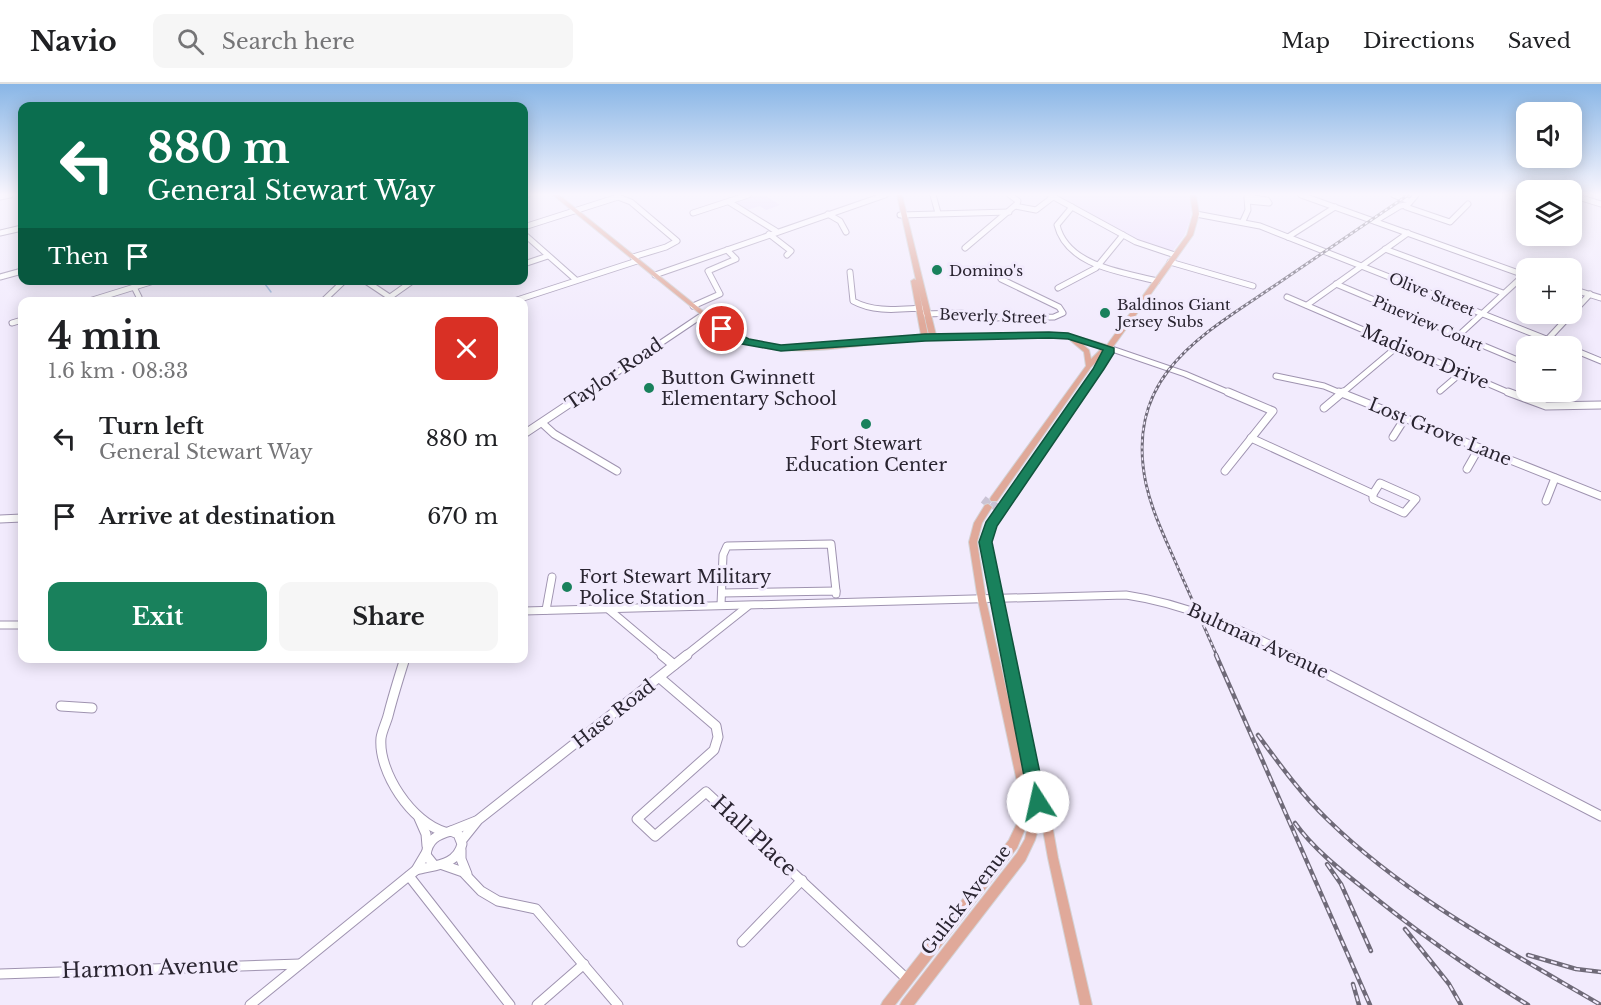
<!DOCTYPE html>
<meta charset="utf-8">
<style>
:root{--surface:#fff;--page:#f6f6f6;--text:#202124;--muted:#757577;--line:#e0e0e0;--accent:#19815c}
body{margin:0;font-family:"Libre Baskerville",serif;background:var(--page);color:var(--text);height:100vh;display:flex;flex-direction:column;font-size:22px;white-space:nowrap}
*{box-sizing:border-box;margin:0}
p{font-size:20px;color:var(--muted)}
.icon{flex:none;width:33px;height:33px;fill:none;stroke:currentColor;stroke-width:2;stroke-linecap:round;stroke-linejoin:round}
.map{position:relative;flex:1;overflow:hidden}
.details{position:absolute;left:18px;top:213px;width:510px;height:366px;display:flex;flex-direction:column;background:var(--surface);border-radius:12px;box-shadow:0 3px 15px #0003}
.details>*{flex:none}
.hud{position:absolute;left:18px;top:18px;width:510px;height:183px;border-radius:12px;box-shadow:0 3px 15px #0003;background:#0b6e4f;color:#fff;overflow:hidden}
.controls{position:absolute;left:1516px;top:18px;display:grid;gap:12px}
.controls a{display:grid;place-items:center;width:66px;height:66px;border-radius:12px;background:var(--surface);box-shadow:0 3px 15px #0003;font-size:30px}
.pin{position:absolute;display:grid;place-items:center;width:51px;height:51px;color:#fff;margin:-26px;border:3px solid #fff;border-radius:50%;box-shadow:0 2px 6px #0007}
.me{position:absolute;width:66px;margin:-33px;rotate:350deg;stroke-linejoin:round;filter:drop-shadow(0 0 4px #0008)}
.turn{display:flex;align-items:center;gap:21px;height:126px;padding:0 30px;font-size:27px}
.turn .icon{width:78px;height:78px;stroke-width:2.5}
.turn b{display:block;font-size:42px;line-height:51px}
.then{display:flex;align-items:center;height:57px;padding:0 30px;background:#0003;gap:12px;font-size:22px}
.round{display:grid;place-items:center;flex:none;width:63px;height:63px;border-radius:12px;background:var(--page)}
.summary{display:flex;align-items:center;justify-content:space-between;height:102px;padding:0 30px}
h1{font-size:36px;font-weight:700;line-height:45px}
.primary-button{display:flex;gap:12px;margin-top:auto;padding:12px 30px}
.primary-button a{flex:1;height:69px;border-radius:12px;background:var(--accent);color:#fff;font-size:24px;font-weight:700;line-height:69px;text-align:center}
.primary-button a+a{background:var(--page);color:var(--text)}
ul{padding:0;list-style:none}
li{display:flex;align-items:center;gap:18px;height:78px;padding:0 30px}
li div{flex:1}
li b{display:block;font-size:22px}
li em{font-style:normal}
header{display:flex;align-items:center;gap:36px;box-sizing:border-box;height:84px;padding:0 30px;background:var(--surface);border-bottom:2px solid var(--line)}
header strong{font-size:28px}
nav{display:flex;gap:33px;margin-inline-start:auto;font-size:21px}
.search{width:420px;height:54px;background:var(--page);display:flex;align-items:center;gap:15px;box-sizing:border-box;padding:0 21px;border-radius:12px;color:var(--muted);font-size:22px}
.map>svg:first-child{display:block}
</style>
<header>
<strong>Navio</strong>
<div class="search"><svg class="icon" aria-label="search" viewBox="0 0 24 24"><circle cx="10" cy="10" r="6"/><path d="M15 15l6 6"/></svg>Search here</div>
<nav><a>Map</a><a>Directions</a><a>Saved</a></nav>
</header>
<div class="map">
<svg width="1601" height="921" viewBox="0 0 1601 921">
<rect width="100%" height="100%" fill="#f2ebfd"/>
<polygon fill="#ebdefd" points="1052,111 1188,111 1191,122 1190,136 1184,152 1171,169 1134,155"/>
<polygon fill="#e3d3fb" points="755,111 765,111 780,121 766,126 760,122 747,126 736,118"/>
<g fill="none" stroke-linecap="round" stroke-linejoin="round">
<polyline stroke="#9ab9e3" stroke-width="1.5" points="262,196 271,208"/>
<g stroke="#cac3d4" stroke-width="8" stroke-dasharray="8 4" stroke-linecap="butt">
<polyline points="984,421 990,413"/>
<polyline points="992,425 998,416"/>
</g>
<defs>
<g id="minor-far2">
<polyline points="933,111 938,129"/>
<polyline points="1050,111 1136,158 1175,171"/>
<polyline points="1301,111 1527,192"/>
<polyline points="1394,111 1409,117"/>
<polyline points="1416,111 1406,123 1450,138 1468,120"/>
<polyline points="1572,111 1601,120"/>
<polyline points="0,113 10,111"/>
<polyline points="524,113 527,111"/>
<polyline points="1247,113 1267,116 1269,119 1248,117"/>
<polyline points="729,118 776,147"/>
<polyline points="1015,122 1036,126 1053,113"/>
<path d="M 1072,123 L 1057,141 C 1067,182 1122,188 1157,197"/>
<polyline points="693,129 748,111"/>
<polyline points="828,130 840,137 846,148"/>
<polyline points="1196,130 1260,142 1564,262"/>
<polyline points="900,131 1009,128"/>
<polyline points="1243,137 1248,126 1247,114"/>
<polyline points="1375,137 1400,122 1406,121"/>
<polyline points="524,143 618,113 631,118 677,157 666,163 633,173"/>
<polyline points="0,149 22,144"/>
<polyline points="524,150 576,196"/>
<polyline points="769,150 791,167 787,171"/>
<polyline points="1288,153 1335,123"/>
<polyline points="965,164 1017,120 1018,117 1010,111"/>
<polyline points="1385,165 1503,209"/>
<polyline points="1170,178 1253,202"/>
<polyline points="524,180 548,172"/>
<path d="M 850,188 L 853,217 C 875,229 899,225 923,224"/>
<polyline points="655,191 885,111"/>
<polyline points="0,193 22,187"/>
<polyline points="364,196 397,218"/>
<polyline points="1336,200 1520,277"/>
<polyline points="134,203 139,213"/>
<polyline points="1058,204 1096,184 1123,151"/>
<polyline points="1572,205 1601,214"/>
<polyline points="390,213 414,196"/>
<polyline points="1287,213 1512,310"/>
<polyline points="86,218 157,196"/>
<polyline points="322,218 345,196"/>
<polyline points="511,218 637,177"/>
<polyline points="1307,221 1408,149"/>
<polyline points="693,222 720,210 708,187 736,175 727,166"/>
<polyline points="924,230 961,229 989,234 1054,233 1063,229 1059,223 1001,195"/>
<polyline points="12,239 22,236"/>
<polyline points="1459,251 1524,191"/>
<polyline points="1547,256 1590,210"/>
<polyline points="1109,264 1185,290 1232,310"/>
<polyline points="1572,265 1601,277"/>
<polyline points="1276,292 1324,302 1343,310"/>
<polyline points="1440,307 1461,289"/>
<polyline points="585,310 704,230"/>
<polyline points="1341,310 1398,262"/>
</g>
<g id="minor-far1">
<polyline points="1339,308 1601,412"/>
<polyline points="1508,308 1546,322 1601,321"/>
<polyline points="1324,324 1343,308"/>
<polyline points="542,339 554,350 617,387"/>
<polyline points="524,350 587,308"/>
<polyline points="1393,353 1405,334"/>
<polyline points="1251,354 1373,410"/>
<polyline points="1467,385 1479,364"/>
<polyline points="1225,387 1273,327 1228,308"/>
<polygon points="1380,399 1416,415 1404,429 1373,415 1373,410"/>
<polyline points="1546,417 1555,394"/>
<polyline points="0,435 22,434"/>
<polyline points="722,509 836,507 836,510"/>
<polyline points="721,521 723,471 727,462 831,460 836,507"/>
<polyline points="607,524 664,572"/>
<polyline points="546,526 552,493"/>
<path d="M 524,527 L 1126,511 C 1187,520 1238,544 1293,572"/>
<polyline points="0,541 22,541"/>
<polyline points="685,572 748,522"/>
</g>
<g id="minor">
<polyline points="662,571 674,581"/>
<polyline points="1290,571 1601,732"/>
<path d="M 405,574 C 399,593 393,612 388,632 C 386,639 382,647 381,654 C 378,688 412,739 445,748"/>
<polyline points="660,594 716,642 718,653 714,666 637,735 655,752 706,708 907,895"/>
<polyline points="61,622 92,624"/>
<polyline points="419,734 426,750 427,762"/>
<polyline points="451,747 476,737"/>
<polyline points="462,756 478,736 687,571"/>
<polyline points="461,766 461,775 467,790"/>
<polyline points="443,781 463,788 481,807 498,817 536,825 618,921"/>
<path d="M 416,786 C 434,781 457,782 462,760 L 458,750 L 451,747 C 437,751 428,755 426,771 L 434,781"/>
<polyline points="409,792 510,921"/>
<polyline points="742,858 802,796"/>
<polyline points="0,890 300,880"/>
<polyline points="250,921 416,786 426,769"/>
<polyline points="537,921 584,880"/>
</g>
<path id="major" d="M 553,111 L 559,111 L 724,244 C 731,247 738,251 745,254 C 793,272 870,256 921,251 L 911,197 L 914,195 L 916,196 L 897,111 L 902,111 L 936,251 L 1058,249 L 1075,252 L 1107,261 L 1187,151 L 1193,130 L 1190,111 L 1196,111 L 1199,130 L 1193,151 L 1118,256 L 1112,264 L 1112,269 L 991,450 L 990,470 L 1014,565 L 1039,697 L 1044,698 L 1045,701 L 1058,774 L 1092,921 L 1080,921 L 1048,774 L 1041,735 L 1035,756 L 1025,777 L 914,921 L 900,921 L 902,917 L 1017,769 L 1025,755 L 1030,733 L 1017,764 L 895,921 L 881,921 L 883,917 L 1009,756 L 1020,733 L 1019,707 L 978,516 L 969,458 L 974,439 L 985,421 L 988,420 L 992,423 L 982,439 L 977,458 L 986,516 L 1029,707 L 1030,733 L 1031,721 L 1030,702 L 1004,565 L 982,470 L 983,450 L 1106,268 L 1091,283 L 997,417 L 991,417 L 990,415 L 991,413 L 1086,282 L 1084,268 L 1071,257 L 1071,255 L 1058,253 C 1014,254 970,253 926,255 C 868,258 795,278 740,257 C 733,254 726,250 720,246 ZM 919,208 L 929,251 L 928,251 ZM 1078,256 L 1103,264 L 1100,266 L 1091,275 L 1089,266 Z"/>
</defs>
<use href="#minor-far2" stroke="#9f93b0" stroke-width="7"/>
<use href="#minor-far1" stroke="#9f93b0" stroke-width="9"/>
<use href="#minor" stroke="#9f93b0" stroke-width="11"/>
<use href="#major" stroke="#d4d3d6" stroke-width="2"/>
<use href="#minor-far2" stroke="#fff" stroke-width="5"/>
<use href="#minor-far1" stroke="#fff" stroke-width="7"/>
<use href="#minor" stroke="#fff" stroke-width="9"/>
<use href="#major" fill="#e0a99a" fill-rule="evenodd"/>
<defs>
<path id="rail-far1" d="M 1217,572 C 1203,540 1189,508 1175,477 C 1164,452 1152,427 1146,400 C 1123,290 1204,250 1280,198 C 1323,169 1365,140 1408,111"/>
<g id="rail">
<polyline points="1216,571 1370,921"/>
<path d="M 1258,651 C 1280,681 1301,710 1328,736 C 1407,813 1507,866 1601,921"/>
<path d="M 1295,739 C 1313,764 1338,784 1362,803 C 1414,846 1470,885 1528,921"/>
<polyline points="1327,780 1341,800 1371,867"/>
<polyline points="1405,845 1449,900 1461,921"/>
<polyline points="1528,871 1576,885 1601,888"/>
<polyline points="1353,900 1359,921"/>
</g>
</defs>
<use href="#rail-far1" stroke="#6f6a78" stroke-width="3"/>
<use href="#rail" stroke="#6f6a78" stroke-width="4.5"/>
<use href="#rail-far1" stroke="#f2ebfd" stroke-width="1.5" stroke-dasharray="3" stroke-linecap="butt"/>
<use href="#rail" stroke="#f2ebfd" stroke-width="2" stroke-dasharray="6" stroke-linecap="butt"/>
</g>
<linearGradient id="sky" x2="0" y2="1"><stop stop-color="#89b6e6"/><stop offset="0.46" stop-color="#f9f6fe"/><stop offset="1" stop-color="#f9f6fe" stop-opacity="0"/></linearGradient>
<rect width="1601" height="240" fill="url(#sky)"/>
<polygon fill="#19815c" stroke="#10543c" stroke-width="1.5" points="722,242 749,255 781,261 925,250 1049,248 1068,249 1114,264 1114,269 1104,285 997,442 992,458 1046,718 1044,724 1038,726 1032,724 1029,718 979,458 986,438 1093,285 1103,266 1068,255 1049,254 925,257 781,267 742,260 718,247 717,245"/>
<g fill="#19815c" stroke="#f2ebfd" stroke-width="2">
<circle cx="937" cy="186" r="6"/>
<circle cx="1105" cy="229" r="6"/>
<circle cx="649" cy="304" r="6"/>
<circle cx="866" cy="340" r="6"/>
<circle cx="567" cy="503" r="6"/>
</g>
<g text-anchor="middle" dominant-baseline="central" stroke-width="6" stroke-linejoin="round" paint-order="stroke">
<g font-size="15" fill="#292430" stroke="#f2ebfd" text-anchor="start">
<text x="949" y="186">Domino's</text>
<text x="1117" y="220">Baldinos Giant<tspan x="1117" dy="17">Jersey Subs</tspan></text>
</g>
<g font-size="15" fill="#292430" stroke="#f2ebfd">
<text transform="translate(1432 210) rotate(22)">Olive Street</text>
<text transform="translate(993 232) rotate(2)">Beverly Street</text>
<text transform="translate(1428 239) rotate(23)">Pineview Court</text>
</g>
<g font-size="18" fill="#292430" stroke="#f2ebfd">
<text transform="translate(1425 273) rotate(23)">Madison Drive</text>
<text transform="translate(614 290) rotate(-34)">Taylor Road</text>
<text transform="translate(1440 348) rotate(22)">Lost Grove Lane</text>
<text transform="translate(1258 557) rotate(25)">Bultman Avenue</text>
<text transform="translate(614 630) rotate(-38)">Hase Road</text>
<text transform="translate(966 816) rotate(-52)">Gulick Avenue</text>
</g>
<g font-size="18" fill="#292430" stroke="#f2ebfd" text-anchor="start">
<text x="661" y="294">Button Gwinnett<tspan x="661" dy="21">Elementary School</tspan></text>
<text x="866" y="360" text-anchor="middle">Fort Stewart<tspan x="866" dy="21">Education Center</tspan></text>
<text x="579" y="493">Fort Stewart Military<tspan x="579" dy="21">Police Station</tspan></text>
</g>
<g font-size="21" fill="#292430" stroke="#f2ebfd">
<text transform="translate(754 752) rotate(43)">Hall Place</text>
<text transform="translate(150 884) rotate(-2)">Harmon Avenue</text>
</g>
</g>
</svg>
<div class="controls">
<a><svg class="icon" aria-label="sound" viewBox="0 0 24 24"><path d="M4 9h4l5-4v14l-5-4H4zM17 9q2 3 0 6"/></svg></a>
<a><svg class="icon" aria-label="layers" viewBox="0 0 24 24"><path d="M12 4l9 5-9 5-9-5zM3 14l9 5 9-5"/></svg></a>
<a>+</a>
<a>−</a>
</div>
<div class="pin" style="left:722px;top:245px;background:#d93025"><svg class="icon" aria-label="arrive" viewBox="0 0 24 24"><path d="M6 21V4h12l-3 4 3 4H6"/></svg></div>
<svg class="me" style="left:1038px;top:718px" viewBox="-20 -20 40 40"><circle r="19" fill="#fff"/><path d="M0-13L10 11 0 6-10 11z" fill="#19815c"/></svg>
<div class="hud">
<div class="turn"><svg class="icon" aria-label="left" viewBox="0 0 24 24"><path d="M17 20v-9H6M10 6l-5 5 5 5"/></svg><div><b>880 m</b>General Stewart Way</div></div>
<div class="then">Then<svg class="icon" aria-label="arrive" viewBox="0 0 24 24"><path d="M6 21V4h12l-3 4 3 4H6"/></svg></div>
</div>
<section class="details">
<div class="summary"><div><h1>4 min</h1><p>1.6 km · 08:33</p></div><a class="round" style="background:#d93025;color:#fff"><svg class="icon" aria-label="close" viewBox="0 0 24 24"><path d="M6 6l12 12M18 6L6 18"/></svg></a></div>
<ul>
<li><svg class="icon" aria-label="left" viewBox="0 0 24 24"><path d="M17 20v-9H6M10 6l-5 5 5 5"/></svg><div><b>Turn left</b><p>General Stewart Way</p></div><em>880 m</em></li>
<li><svg class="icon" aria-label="arrive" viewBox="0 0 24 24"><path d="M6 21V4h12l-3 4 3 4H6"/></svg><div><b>Arrive at destination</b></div><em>670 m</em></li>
</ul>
<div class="primary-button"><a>Exit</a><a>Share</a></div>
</section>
</div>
